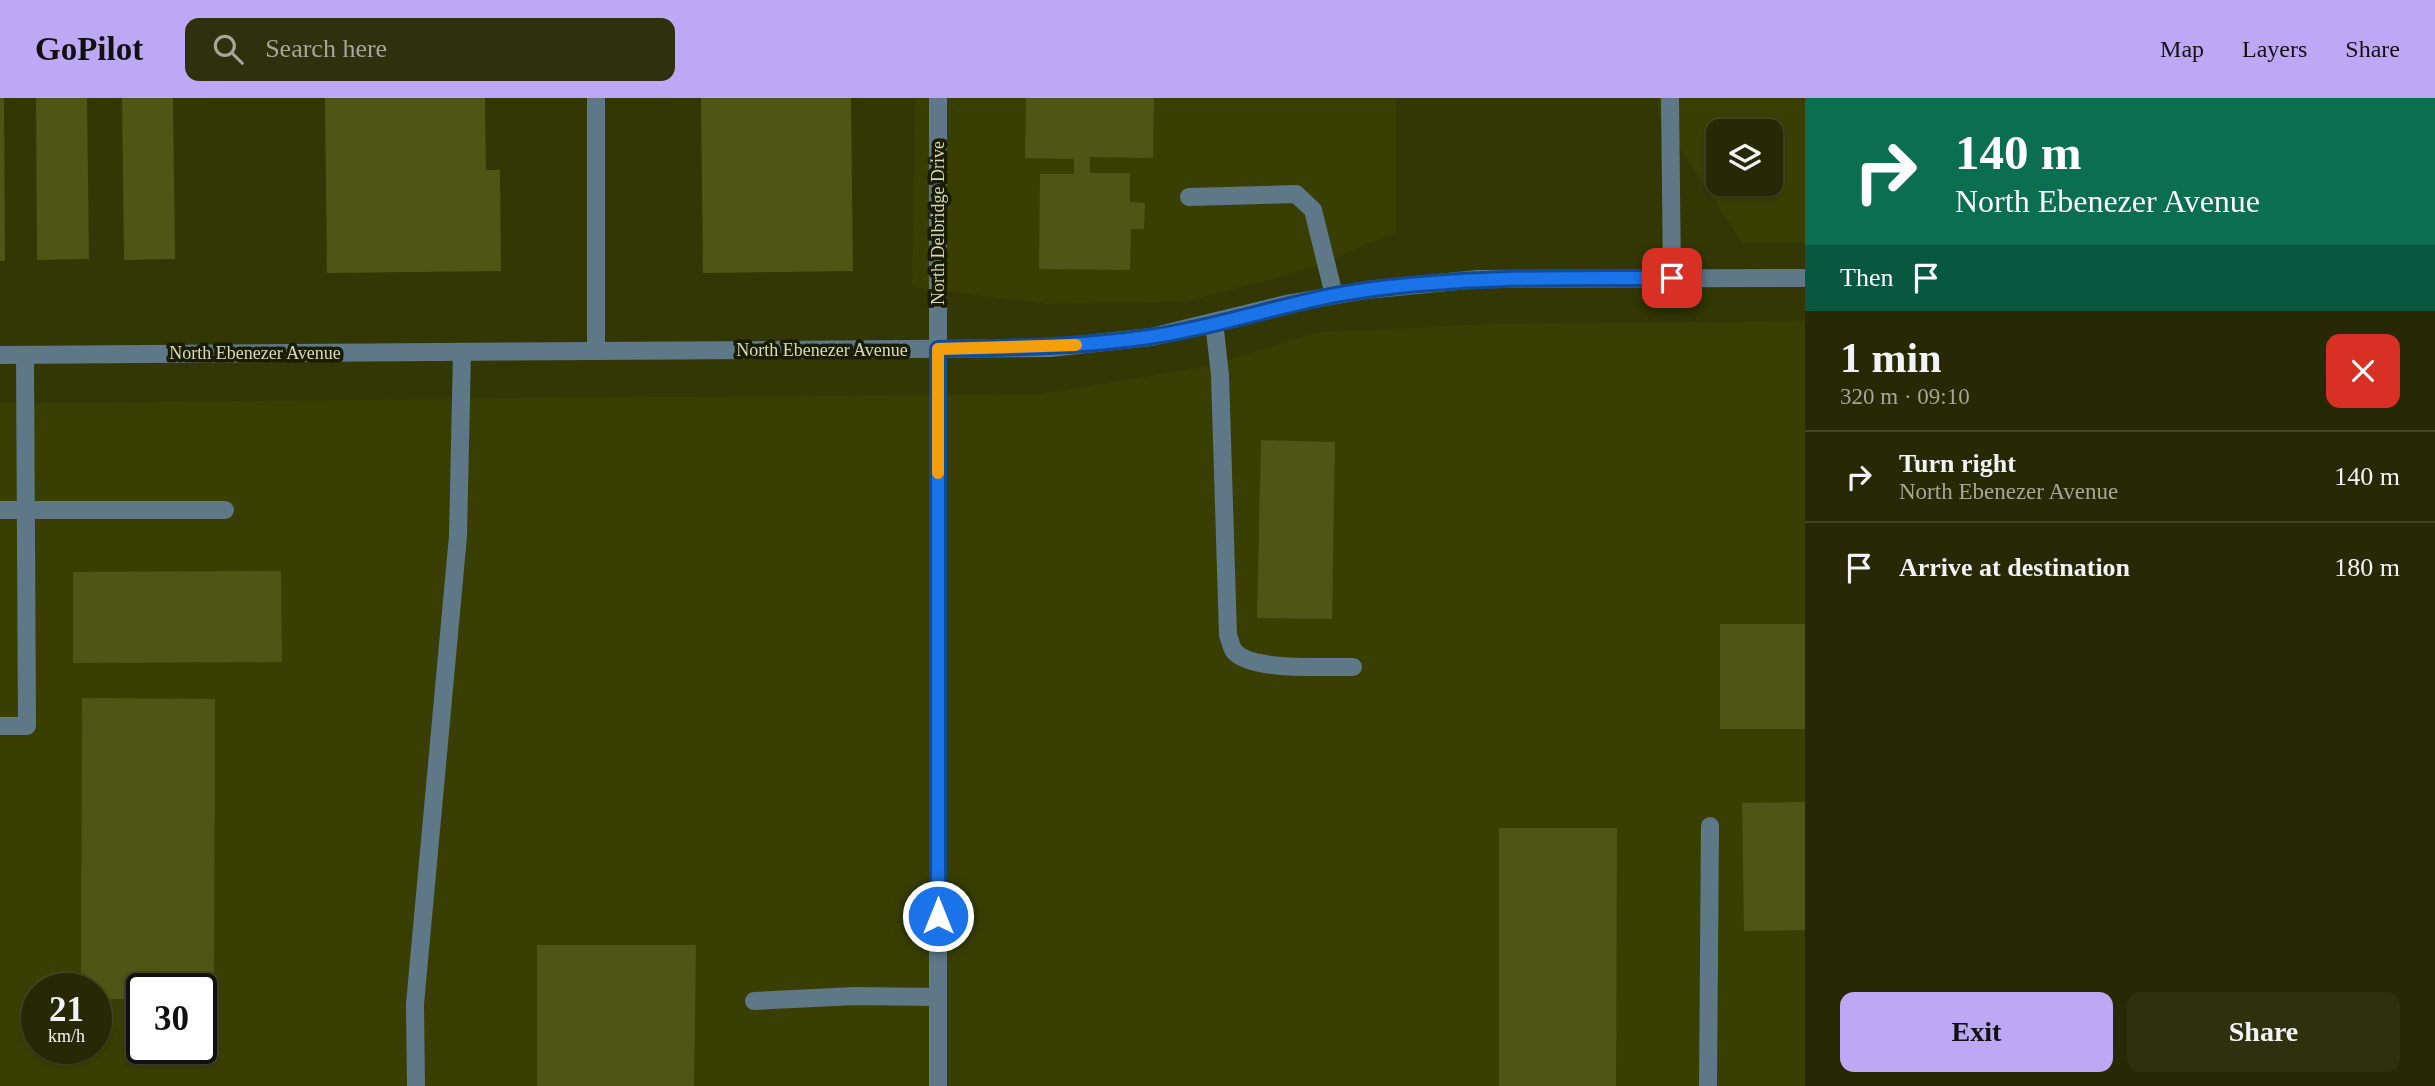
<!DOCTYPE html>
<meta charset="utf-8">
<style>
:root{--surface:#262903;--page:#2e310d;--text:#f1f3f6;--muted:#a4a69a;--line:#424525;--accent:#bca9f5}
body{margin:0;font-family:"Times New Roman",serif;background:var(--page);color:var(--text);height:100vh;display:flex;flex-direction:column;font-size:26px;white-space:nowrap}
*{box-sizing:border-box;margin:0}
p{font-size:23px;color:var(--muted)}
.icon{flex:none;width:38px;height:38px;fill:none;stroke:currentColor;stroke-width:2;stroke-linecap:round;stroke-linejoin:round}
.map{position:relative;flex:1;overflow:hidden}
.details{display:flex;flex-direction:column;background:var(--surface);width:630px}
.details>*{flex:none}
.top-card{background:#0b6e4f;color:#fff;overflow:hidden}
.controls{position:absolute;left:1706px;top:21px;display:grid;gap:14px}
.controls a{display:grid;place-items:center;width:77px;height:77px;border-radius:14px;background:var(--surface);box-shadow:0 2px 5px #0004,0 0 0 2px var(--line);font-size:35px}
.speed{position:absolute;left:21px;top:875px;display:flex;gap:14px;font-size:35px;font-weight:700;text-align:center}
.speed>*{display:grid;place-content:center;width:91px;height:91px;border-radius:50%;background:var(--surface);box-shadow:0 2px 5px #0004,0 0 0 2px var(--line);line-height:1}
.speed small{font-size:18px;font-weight:400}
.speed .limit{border:4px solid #111;border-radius:10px;background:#fff;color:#111}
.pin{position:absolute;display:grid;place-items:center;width:60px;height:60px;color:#fff;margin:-30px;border-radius:14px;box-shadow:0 4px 10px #0006}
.me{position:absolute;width:77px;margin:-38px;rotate:0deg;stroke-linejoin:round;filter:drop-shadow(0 0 5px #0008)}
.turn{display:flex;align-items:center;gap:24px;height:147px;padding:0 35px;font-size:32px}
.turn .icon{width:91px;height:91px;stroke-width:2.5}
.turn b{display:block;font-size:49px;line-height:60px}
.then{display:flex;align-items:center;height:66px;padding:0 35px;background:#0003;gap:14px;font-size:26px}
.round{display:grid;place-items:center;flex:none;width:74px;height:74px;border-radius:14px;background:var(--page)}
.head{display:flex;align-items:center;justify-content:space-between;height:119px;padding:0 35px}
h1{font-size:42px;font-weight:700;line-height:52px}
.primary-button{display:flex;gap:14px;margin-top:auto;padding:14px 35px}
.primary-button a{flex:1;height:80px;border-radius:14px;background:var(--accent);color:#111;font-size:28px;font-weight:700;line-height:80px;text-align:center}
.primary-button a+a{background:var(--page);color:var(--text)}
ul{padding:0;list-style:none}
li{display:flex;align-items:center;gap:21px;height:91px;padding:0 35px;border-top:2px solid var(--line)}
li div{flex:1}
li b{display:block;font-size:26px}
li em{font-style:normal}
header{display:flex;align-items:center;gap:42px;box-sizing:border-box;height:98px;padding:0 35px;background:var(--accent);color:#111}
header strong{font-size:33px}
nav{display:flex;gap:38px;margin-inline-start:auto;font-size:24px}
.search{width:490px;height:63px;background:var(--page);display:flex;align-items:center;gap:18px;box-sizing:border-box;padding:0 24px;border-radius:14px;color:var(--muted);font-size:26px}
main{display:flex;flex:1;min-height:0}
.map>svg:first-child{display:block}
</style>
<header>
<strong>GoPilot</strong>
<div class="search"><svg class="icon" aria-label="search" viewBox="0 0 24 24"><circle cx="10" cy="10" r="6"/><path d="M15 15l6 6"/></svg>Search here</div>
<nav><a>Map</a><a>Layers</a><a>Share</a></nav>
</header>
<main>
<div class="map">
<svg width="1805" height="988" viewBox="0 0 1805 988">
<rect width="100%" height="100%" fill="#323704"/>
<g fill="#393f03" fill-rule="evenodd">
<polygon points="915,0 1396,0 1396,134 1314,169 1185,204 1047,206 912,189"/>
<path d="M 1657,0 L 1805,0 L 1805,145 L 1742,145 L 1659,18 ZM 1718,33 L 1771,33 L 1771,86 L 1718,86 Z"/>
<path d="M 1805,223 L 1805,988 L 0,988 L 0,305 L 1042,296 L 1208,268 L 1320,234 L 1496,226 ZM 37,891 L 96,891 L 96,950 L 37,950 ZM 142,891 L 201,891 L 201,950 L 142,950 Z"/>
</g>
<g fill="#4f5514">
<polygon points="0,0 4,0 5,163 0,163"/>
<polygon points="36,0 87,0 89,161 37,162"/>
<polygon points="122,0 173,0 175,161 124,162"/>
<polygon points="325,0 485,0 486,72 500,72 501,173 327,175"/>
<polygon points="701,0 851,0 853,173 703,175"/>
<polygon points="1026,0 1154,0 1153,60 1090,59 1090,75 1130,75 1130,104 1145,105 1144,131 1131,131 1130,172 1039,171 1040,76 1074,76 1074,61 1025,60"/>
<polygon points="1261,342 1335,344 1332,521 1257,520"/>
<polygon points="281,473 282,564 73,565 73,474"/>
<rect x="1720" y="526" width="85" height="105"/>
<polygon points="82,600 215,601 214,901 201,901 201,891 142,891 142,901 96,901 96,891 81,891"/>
<polygon points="1805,704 1805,832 1744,833 1742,705"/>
<polygon points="1499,730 1617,730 1616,988 1499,988"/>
<polygon points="537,847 696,847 694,988 537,988"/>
</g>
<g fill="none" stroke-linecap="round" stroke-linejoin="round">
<g stroke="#5e7888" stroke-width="18">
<polyline points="1670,0 1672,180"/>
<polyline points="1189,99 1296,96 1313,112 1334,197"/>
<path d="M 1214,224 L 1220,277 L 1228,537 C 1230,542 1231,549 1234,553 C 1251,574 1326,568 1353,569"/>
<polyline points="596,253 596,0"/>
<polyline points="0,257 1050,250 1151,239 1286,206 1366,192 1478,181 1805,180"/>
<polyline points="0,412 225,412"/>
<polyline points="0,628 27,628 25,257"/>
<polyline points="754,903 855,898 938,899"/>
<polyline points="416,988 415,906 458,438 462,254"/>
<polyline points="938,988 938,0"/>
<polyline points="1708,988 1710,728"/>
</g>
</g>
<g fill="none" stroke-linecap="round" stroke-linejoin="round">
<defs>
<path id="route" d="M 938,818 L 938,251 C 1009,250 1079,249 1149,239 C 1221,229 1292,202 1366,192 C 1467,178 1570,180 1672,180"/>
</defs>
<use href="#route" stroke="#114b97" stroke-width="18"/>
<use href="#route" stroke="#1a73e8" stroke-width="12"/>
<polyline stroke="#f59e0b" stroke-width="12" points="938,375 938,251 1076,247"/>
</g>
<g text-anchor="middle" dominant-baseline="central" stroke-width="7" stroke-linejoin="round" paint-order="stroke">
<g font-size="18" fill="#d5dbbb" stroke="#1a1d04">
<text transform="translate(938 125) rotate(-90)">North Delbridge Drive</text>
<text x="822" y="252">North Ebenezer Avenue</text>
<text x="255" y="255">North Ebenezer Avenue</text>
</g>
</g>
</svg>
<div class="controls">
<a><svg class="icon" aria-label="layers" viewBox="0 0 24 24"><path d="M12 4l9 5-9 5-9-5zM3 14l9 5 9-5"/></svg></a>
</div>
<div class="speed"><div>21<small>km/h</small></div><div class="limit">30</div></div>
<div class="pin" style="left:1672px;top:180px;background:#d93025"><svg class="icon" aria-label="arrive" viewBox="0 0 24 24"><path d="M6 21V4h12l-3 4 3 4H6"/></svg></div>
<svg class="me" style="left:938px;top:818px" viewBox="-20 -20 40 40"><circle r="17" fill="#1a73e8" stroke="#fff" stroke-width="3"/><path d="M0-11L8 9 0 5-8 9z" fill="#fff"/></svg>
</div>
<section class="details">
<div class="top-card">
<div class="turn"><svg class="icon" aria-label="right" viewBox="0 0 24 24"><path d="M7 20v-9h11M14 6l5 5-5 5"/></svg><div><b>140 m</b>North Ebenezer Avenue</div></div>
<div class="then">Then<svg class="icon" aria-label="arrive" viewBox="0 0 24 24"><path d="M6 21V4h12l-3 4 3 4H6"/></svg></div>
</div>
<div class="head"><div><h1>1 min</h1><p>320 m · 09:10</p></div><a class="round" style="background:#d93025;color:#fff"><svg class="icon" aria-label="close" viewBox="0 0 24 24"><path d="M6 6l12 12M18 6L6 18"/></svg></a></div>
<ul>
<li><svg class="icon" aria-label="right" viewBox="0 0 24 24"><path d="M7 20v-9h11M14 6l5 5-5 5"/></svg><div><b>Turn right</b><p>North Ebenezer Avenue</p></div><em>140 m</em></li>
<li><svg class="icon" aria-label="arrive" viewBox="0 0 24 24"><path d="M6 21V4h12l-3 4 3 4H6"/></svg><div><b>Arrive at destination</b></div><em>180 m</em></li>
</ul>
<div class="primary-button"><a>Exit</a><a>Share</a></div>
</section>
</main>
